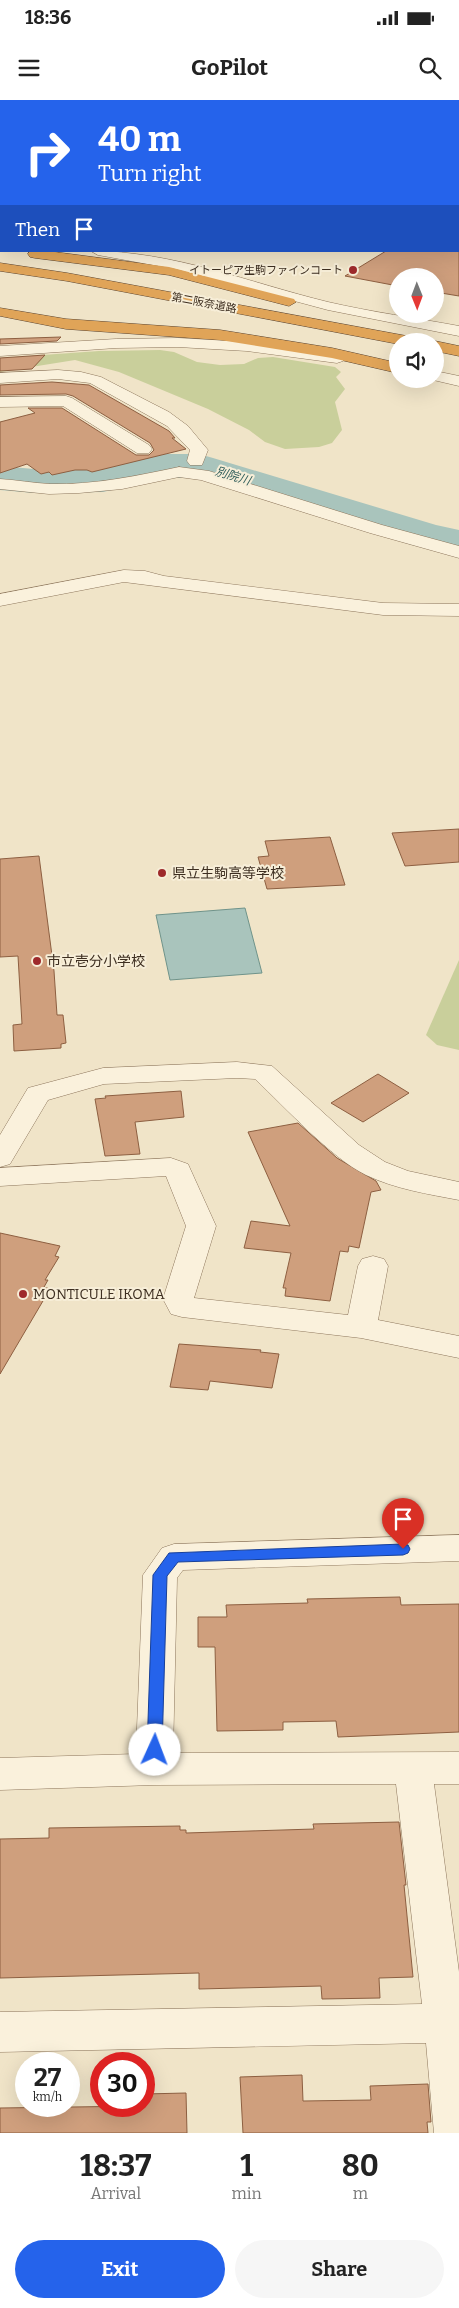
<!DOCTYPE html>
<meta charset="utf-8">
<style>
:root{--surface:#fff;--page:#f6f6f6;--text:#222;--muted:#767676;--accent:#2563eb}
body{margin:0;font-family:Bitter,"Noto Sans JP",serif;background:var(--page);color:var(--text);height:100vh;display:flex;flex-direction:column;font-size:19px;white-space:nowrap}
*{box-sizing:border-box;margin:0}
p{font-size:16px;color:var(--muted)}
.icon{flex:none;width:28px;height:28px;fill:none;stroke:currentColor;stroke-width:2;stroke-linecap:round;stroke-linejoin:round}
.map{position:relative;height:2033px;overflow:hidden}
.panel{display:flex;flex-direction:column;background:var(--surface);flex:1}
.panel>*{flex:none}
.hud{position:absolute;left:0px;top:0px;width:460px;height:152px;box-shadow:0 5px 20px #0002;background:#2563eb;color:#fff;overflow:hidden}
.needle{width:32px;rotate:179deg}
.fabs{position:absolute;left:389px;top:168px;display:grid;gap:10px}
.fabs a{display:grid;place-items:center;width:55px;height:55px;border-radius:50%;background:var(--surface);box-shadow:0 5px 20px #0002;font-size:25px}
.speed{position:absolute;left:15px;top:1952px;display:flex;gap:10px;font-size:25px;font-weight:700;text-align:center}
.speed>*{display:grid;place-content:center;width:65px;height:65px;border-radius:50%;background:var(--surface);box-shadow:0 5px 20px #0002;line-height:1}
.speed small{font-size:12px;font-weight:400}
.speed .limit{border:8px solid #d22;background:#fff;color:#111}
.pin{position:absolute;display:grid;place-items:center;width:42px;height:42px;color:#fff;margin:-51px -21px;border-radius:50% 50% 50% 0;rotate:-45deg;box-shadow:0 0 5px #0007}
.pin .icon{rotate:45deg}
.me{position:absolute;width:55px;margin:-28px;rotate:2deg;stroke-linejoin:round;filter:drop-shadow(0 0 4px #0008)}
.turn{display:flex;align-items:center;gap:18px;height:105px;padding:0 15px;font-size:22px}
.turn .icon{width:65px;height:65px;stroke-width:2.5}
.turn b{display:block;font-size:35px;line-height:42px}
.then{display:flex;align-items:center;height:48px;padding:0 15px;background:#0003;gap:10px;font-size:19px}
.eta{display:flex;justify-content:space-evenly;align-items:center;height:85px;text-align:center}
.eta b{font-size:30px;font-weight:700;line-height:35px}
.primary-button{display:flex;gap:10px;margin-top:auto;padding:10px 15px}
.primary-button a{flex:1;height:58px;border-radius:30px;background:var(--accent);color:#fff;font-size:20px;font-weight:700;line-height:58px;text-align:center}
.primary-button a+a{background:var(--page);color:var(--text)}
.status{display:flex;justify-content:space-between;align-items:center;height:35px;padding:0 25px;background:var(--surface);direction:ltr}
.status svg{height:14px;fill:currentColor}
header{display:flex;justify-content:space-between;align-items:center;height:65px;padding:0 15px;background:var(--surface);font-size:22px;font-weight:700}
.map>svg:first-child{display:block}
</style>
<div class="status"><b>18:36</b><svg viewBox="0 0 49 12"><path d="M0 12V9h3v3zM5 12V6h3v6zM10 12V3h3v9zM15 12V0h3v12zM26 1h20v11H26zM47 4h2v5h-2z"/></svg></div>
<header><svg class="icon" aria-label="menu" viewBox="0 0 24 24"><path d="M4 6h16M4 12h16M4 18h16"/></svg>GoPilot<svg class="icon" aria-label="search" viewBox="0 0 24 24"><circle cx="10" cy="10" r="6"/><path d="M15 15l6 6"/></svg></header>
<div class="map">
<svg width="459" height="2033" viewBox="0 0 459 2033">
<rect width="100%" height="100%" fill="#f0e4c8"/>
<g fill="#c9cf9b">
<polygon points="160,250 174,252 197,262 220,265 244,264 258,258 273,257 335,267 341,272 336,277 345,289 335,302 342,330 332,343 319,347 285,349 265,342 249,330 208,309 119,272 75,260 0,272 0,258 99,251"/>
<polygon points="459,860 459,950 437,945 426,935"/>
</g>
<polygon fill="#a9c4bc" stroke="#6f938a" points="245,808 262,873 170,880 156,815"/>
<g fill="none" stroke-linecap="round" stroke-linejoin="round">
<polygon fill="#a9c4bc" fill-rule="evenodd" points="163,354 199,354 213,358 436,425 459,430 459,456 412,445 196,378 163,378 103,392 34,393 0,390 0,366 34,369 103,368"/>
</g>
<g fill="#cf9f7d" stroke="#8d5f41">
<polygon points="386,151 459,151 459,196 435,192 435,176 398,176 398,186 345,176"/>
<polygon points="61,237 57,241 0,244 0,239"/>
<polygon points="45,255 32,269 0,271 0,258"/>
<polygon points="52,282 89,285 169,331 175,338 172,338 186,349 92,372 87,370 75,370 52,375 49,372 41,374 27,364 0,373 0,322 35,313 28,308 62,308 136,355 149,355 154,350 150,343 73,296 66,294 0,295 0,285"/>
<polygon points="459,729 459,762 405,766 392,733"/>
<polygon points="330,737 345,785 267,789 258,757 269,756 265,741"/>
<polygon points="39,756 54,871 57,915 63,915 66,943 61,944 61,948 14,951 13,925 22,924 18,856 0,857 0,759"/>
<polygon points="378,974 409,993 363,1022 331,1003"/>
<polygon points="181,991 184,1017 135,1022 140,1054 105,1056 95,999 106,998 105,996"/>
<polygon points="298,1023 337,1058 376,1081 381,1090 371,1092 359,1148 349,1146 348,1152 340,1151 330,1201 285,1196 286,1188 283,1188 291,1153 244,1148 251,1121 290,1126 248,1032"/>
<polygon points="0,1133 60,1146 55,1156 59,1157 45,1180 48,1180 44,1187 50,1189 0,1274"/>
<polygon points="179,1244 261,1250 260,1252 279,1254 272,1288 210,1281 208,1290 170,1287"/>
<polygon points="400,1497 401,1505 459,1504 459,1632 338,1637 336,1621 283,1622 283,1630 217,1631 215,1547 198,1547 198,1517 227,1517 226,1505 308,1503 307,1499"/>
<polygon points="399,1722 406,1785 404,1785 413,1877 379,1878 380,1898 322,1899 321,1886 199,1889 199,1873 0,1878 0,1739 49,1738 49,1728 180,1726 180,1730 186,1730 186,1733 314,1729 313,1724"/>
<polygon points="302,1975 303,2001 371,2000 370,1986 428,1984 431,2022 427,2022 428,2033 243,2033 240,1977"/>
<polygon points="186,1993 187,2033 0,2033 0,2008 144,2006 144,1994"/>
</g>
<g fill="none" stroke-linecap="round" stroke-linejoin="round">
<defs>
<g id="minor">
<polygon points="44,0 59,0 60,1 45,1"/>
<polygon points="69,0 84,0 85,1 70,1"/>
<polygon points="377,0 391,0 392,1 378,1"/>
<polygon points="58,270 81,272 101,277 169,312 188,326 208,350 202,365 190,365 187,361 190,350 167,326 90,283 58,279 0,283 0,273"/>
<polygon points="66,296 72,298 149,345 152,349 149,353 137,353 63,306 0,307 0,297"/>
<path d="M 179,367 L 209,371 L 382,425 L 459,446 L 459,458 L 370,433 L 201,380 L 179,377 L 122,389 L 79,393 L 49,394 L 0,389 L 0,379 C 16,380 33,383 50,384 C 94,385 136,376 179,367 Z"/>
<polygon points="124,470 145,471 164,476 383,503 459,504 459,516 383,515 124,482 0,506 0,494"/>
<path d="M 237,962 L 272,966 L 359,1045 L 385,1062 L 408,1071 L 459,1082 L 459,1100 C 428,1094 395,1089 366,1075 C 330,1057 286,1008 255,979 L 237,978 L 104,984 L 48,1000 L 10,1064 L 0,1067 L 0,1035 L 28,988 L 103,968 Z"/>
<polygon points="171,1058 188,1064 216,1126 194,1198 348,1215 358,1166 362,1159 373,1156 384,1159 388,1166 378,1220 459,1236 459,1258 361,1238 182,1217 171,1214 163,1199 186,1126 166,1076 0,1086 0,1068"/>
<polygon points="459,1435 459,1461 183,1470 177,1478 173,1653 459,1652 459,1684 434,1684 459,1872 459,2033 434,2033 426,1943 0,1952 0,1912 422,1904 396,1684 154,1685 0,1690 0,1658 136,1654 143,1475 162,1448 174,1444"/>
</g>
<g id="tertiary">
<rect x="0" y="133" width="1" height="8"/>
<path d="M 91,151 C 173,151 250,183 328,202 C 371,212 416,218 459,226 L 459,236 L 328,210 L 175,169 L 98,155 Z"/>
<polygon points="178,238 247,242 337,253 343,255 345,258 343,261 337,263 247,251 178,247 116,248 0,256 0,246 116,239"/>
<polygon points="435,271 459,276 459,286 429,279 435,279"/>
</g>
<polygon id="trunk" points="0,7 1,8 1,15 0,15"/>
<g id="motorway">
<polygon points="30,151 47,151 169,167 294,199 296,202 289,206 169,175 35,158 30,157 28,154"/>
<polygon points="0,163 67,173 407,236 412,238 415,241 398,241 398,244 67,181 0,171"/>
<polygon points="0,208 66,219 220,230 332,248 398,263 398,271 393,272 332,258 220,240 66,229 0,216"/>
<polygon points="435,241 459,246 459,256 435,251"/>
</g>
</defs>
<use href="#minor" stroke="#8d765c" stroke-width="1"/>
<use href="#tertiary" stroke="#8d765c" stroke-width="1"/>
<use href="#trunk" stroke="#5b4430" stroke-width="1"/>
<use href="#motorway" stroke="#5b4430" stroke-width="1"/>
<use href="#minor" fill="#faf1dc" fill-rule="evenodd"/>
<use href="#tertiary" fill="#faf1dc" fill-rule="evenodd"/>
<use href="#trunk" fill="#eabe7c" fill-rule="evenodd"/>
<use href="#motorway" fill="#e0a458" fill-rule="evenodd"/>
</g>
<polygon fill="#2563eb" stroke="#184099" points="403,1444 408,1445 410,1449 408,1453 403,1455 178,1462 167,1476 162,1650 160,1654 155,1656 149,1654 147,1650 153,1475 169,1453"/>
<g fill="#9e2a2b" stroke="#f7eed8" stroke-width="2">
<circle cx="353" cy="170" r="5"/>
<circle cx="162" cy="773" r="5"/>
<circle cx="37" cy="861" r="5"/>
<circle cx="23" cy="1194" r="5"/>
</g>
<g text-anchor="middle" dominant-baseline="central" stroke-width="4" stroke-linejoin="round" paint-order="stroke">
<g font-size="11" fill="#3d2e20" stroke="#f7eed8" text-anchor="end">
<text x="343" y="170">イトーピア生駒ファインコート</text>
</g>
<g font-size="11" fill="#3d2e20" stroke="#f7eed8">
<text transform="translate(204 203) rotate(11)">第二阪奈道路</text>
</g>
<g font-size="12" font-style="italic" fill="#2f5d5a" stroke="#f7eed8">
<text transform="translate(233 376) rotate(17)">別院川</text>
</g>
<g font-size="14" fill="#3d2e20" stroke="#f7eed8" text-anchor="start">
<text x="172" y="773">県立生駒高等学校</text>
<text x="47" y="861">市立壱分小学校</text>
<text x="33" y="1194">MONTICULE IKOMA</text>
</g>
</g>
</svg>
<div class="fabs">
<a><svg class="needle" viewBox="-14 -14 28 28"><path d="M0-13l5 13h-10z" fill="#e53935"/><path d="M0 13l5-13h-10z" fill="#767676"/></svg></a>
<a><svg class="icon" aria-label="sound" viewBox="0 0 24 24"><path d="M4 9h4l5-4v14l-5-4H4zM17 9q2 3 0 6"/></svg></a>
</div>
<div class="speed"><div>27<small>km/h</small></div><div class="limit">30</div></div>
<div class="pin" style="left:403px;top:1449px;background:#d93025"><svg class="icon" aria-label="arrive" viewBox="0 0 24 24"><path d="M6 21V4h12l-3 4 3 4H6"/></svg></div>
<svg class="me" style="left:155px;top:1650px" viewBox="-20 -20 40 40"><circle r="19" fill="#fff"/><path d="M0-13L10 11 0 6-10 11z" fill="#2563eb"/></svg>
<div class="hud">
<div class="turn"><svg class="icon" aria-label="right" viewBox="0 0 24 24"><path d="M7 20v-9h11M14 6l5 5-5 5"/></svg><div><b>40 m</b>Turn right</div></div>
<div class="then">Then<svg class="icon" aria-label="arrive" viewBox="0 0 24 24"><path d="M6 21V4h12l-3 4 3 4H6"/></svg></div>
</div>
</div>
<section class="panel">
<div class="eta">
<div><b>18:37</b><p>Arrival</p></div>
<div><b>1</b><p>min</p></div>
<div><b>80</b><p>m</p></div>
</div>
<div class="primary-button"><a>Exit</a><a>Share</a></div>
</section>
